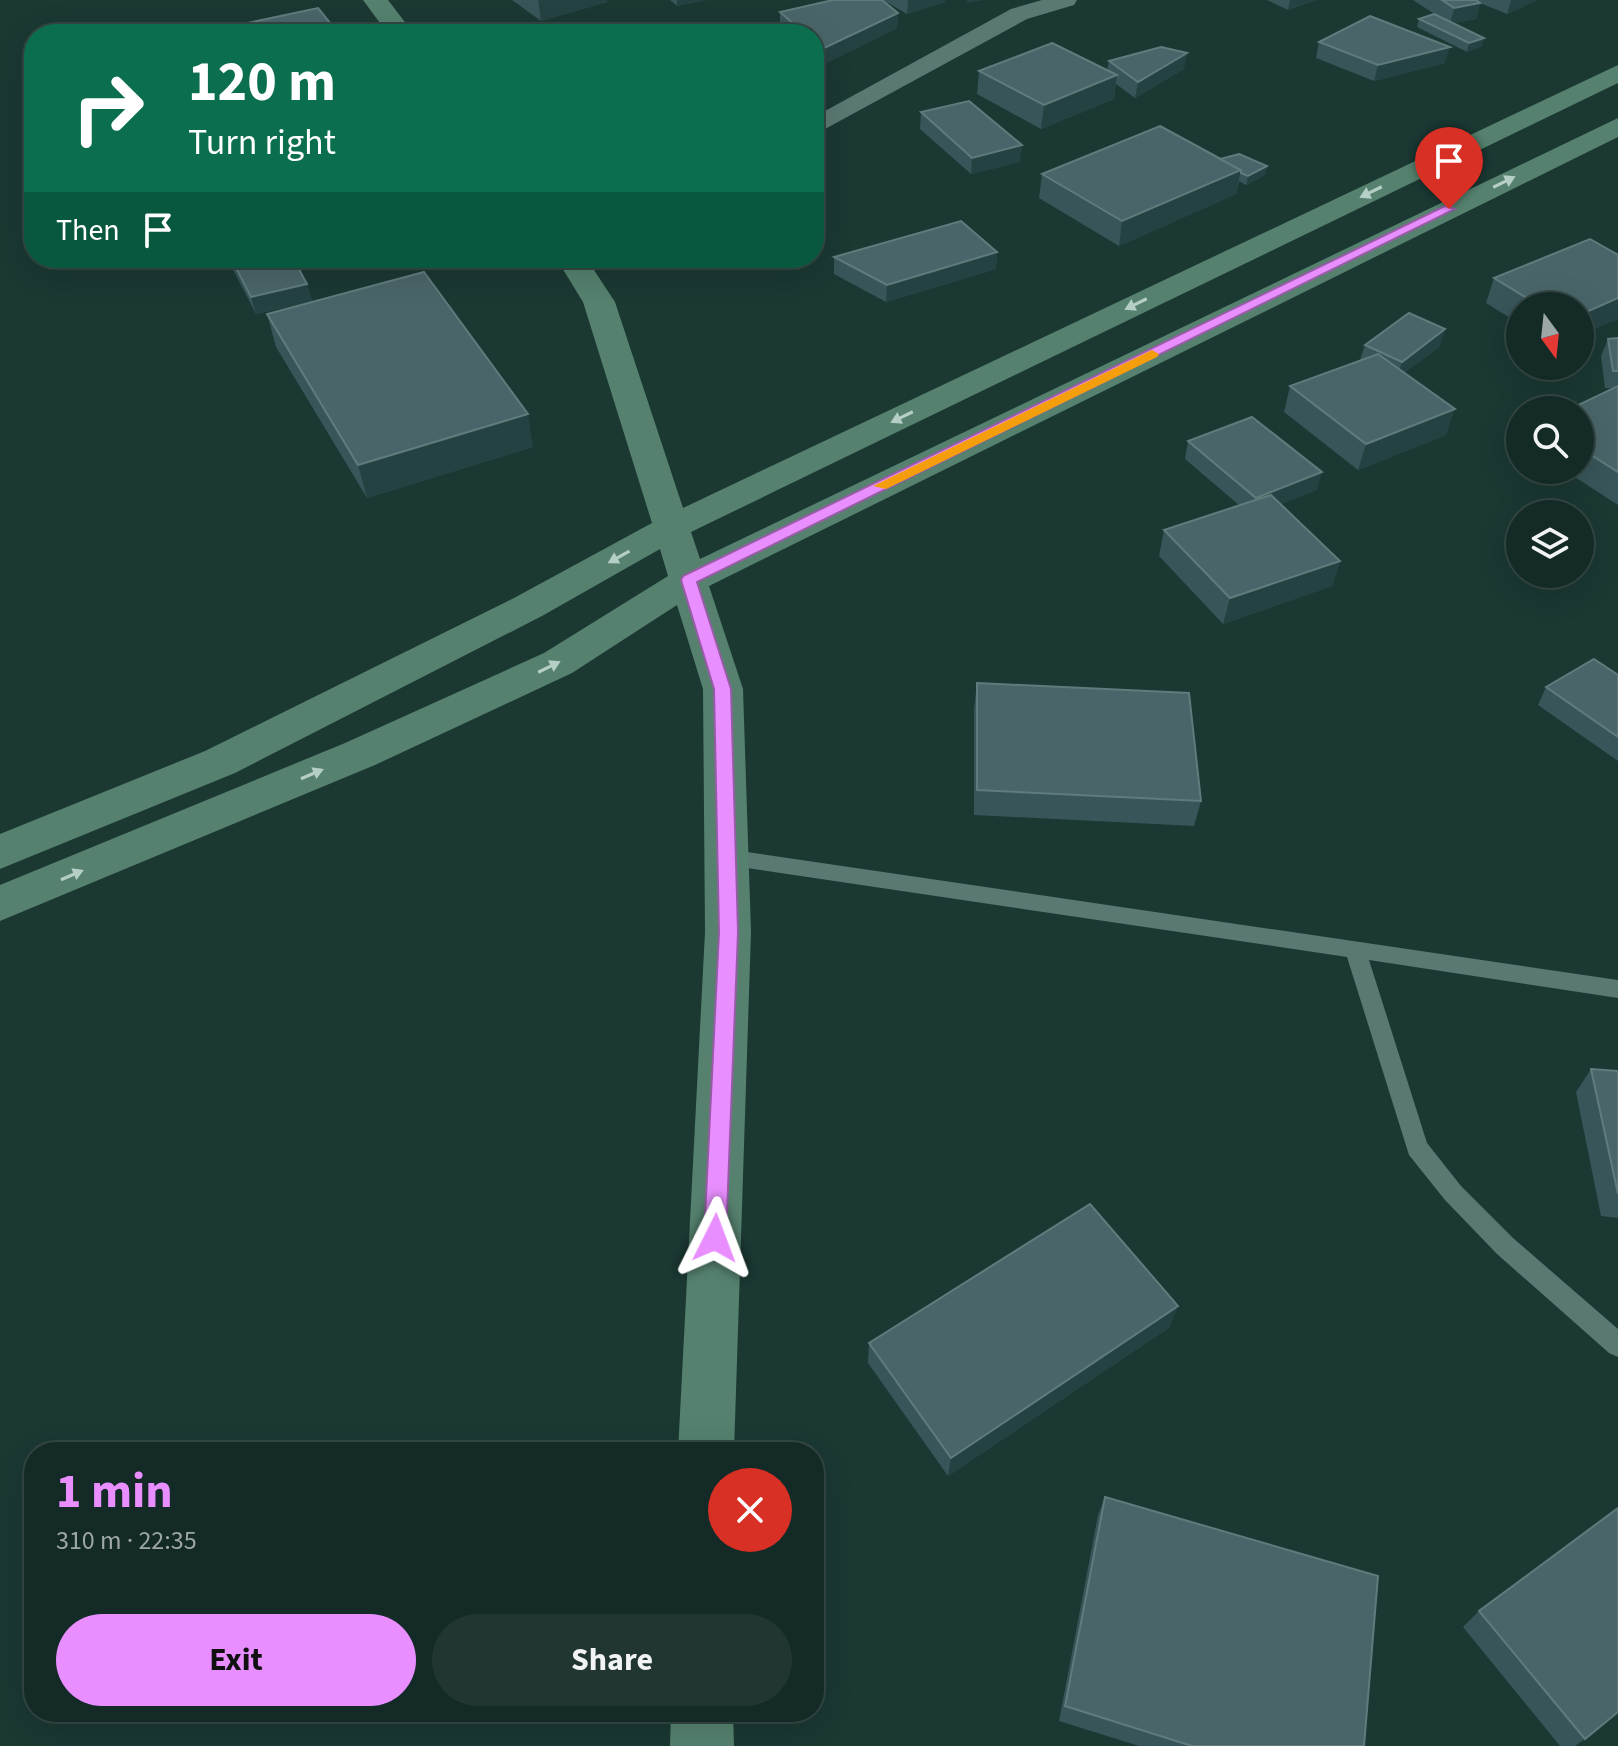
<!DOCTYPE html>
<meta charset="utf-8">
<style>
:root{--surface:#142a26;--page:#213632;--text:#f1f3f6;--muted:#9da7a7;--line:#334643;--accent:#e88eff}
body{margin:0;font-family:"Source Sans 3",sans-serif;background:var(--page);color:var(--text);height:100vh;display:flex;flex-direction:column;font-size:30px;white-space:nowrap}
*{box-sizing:border-box;margin:0}
p{font-size:26px;color:var(--muted)}
.icon{flex:none;width:44px;height:44px;fill:none;stroke:currentColor;stroke-width:2;stroke-linecap:round;stroke-linejoin:round}
.map{position:relative;flex:1;overflow:hidden}
.details{position:absolute;left:24px;top:1442px;width:800px;height:280px;display:flex;flex-direction:column;background:var(--surface);border-radius:32px;box-shadow:0 8px 32px #0002,0 0 0 2px var(--line)}
.details>*{flex:none}
.guide{position:absolute;left:24px;top:24px;width:800px;height:244px;border-radius:32px;box-shadow:0 8px 32px #0002,0 0 0 2px var(--line);background:#0b6e4f;color:#fff;overflow:hidden}
.needle{width:52px;rotate:165deg}
.controls{position:absolute;left:1506px;top:292px;display:grid;gap:16px}
.controls a{display:grid;place-items:center;width:88px;height:88px;border-radius:50%;background:var(--surface);box-shadow:0 8px 32px #0002,0 0 0 2px var(--line);font-size:40px}
.pin{position:absolute;display:grid;place-items:center;width:68px;height:68px;color:#fff;margin:-82px -34px;border-radius:50% 50% 50% 0;rotate:-45deg;box-shadow:0 0 8px #0007}
.pin .icon{rotate:45deg}
.me{position:absolute;width:88px;margin:-44px;rotate:3deg;stroke-linejoin:round;filter:drop-shadow(0 0 6px #0008)}
.turn{display:flex;align-items:center;gap:28px;height:168px;padding:0 32px;font-size:36px}
.turn .icon{width:104px;height:104px;stroke-width:2.5}
.turn b{display:block;font-size:56px;line-height:68px}
.then{display:flex;align-items:center;height:76px;padding:0 32px;background:#0003;gap:16px;font-size:30px}
.round{display:grid;place-items:center;flex:none;width:84px;height:84px;border-radius:42px;background:var(--page)}
.summary{display:flex;align-items:center;justify-content:space-between;height:136px;padding:0 32px}
h1{font-size:48px;font-weight:700;line-height:60px;color:var(--accent)}
.button{display:flex;gap:16px;margin-top:auto;padding:16px 32px}
.button a{flex:1;height:92px;border-radius:48px;background:var(--accent);color:#111;font-size:32px;font-weight:700;line-height:92px;text-align:center}
.button a+a{background:var(--page);color:var(--text)}
.map>svg:first-child{display:block}
</style>
<div class="map">
<svg width="1618" height="1746" viewBox="0 0 1618 1746">
<rect width="100%" height="100%" fill="#1b3833"/>
<g fill="none" stroke-linecap="round" stroke-linejoin="round">
<polygon fill="#5a7973" fill-rule="evenodd" points="727,849 1618,980 1618,998 1369,960 1427,1143 1461,1186 1513,1238 1618,1329 1618,1357 1609,1353 1497,1254 1445,1200 1409,1155 1347,957 727,865 717,857"/>
<polygon fill="#5a7973" fill-rule="evenodd" points="1042,0 1077,0 1074,5 1027,19 814,135 814,117 1011,9"/>
<g fill="#55816e" fill-rule="evenodd">
<polygon points="363,0 388,0 414,34 388,34"/>
<polygon points="1618,65 1618,83 691,532 700,559 1618,118 1618,137 709,586 743,689 751,932 734,1452 678,1452 705,932 703,689 677,605 572,673 375,765 0,921 0,885 345,743 544,653 668,576 660,549 542,616 235,773 0,869 0,834 205,751 514,598 652,523 583,302 556,258 586,258 615,302 683,508"/>
<polygon points="671,1712 733,1712 734,1746 670,1746"/>
</g>
</g>
<g fill="#385559">
<polygon points="512,0 607,0 607,2 541,21"/>
<polygon points="670,0 705,0 677,6"/>
<polygon points="883,0 945,0 945,2 907,14"/>
<polygon points="1267,0 1316,0 1288,10"/>
<polygon points="1413,0 1537,0 1507,14 1480,3 1476,19 1454,23 1482,46 1467,52 1417,27 1419,19 1436,15"/>
<polygon points="780,12 898,13 897,28 822,65 814,57 814,34 787,34 780,28"/>
<polygon points="1319,42 1445,63 1374,81 1316,58"/>
<polygon points="1109,61 1184,69 1135,98 1116,84 1114,99 1041,129 977,94 979,71 1107,70"/>
<polygon points="921,112 1020,162 971,174 920,129"/>
<polygon points="1220,159 1267,166 1265,175 1246,185 1239,181 1236,194 1119,246 1039,198 1042,174"/>
<polygon points="1590,239 1618,255 1618,319 1580,335 1580,306 1520,306 1520,324 1486,303 1494,278"/>
<polygon points="997,252 996,269 886,302 834,274 834,257"/>
<polygon points="227,258 293,258 307,284 312,301 256,314"/>
<polygon points="267,314 533,447 367,498 276,347"/>
<polygon points="1445,329 1439,347 1404,373 1446,435 1358,470 1284,412 1290,386 1360,360 1365,345"/>
<polygon points="1618,338 1618,505 1564,470 1580,470 1580,410 1614,388 1605,388 1601,356 1608,339"/>
<polygon points="1188,441 1317,490 1280,504 1340,561 1332,586 1223,624 1159,556 1164,530 1240,506 1185,459"/>
<polygon points="1618,675 1618,761 1538,705 1546,687"/>
<polygon points="977,683 1201,801 1194,826 974,815 974,709"/>
<polygon points="1591,1069 1618,1071 1618,1218 1601,1216 1576,1092"/>
<polygon points="1170,1327 948,1476 868,1363 869,1343"/>
<polygon points="1105,1497 1364,1746 1139,1746 1059,1721 1098,1515"/>
<polygon points="1479,1611 1585,1739 1575,1746 1560,1746 1463,1627"/>
</g>
<g fill="#254243">
<polygon points="538,0 607,0 607,2 541,21"/>
<polygon points="677,0 705,0 677,6"/>
<polygon points="908,0 945,0 945,2 907,14"/>
<polygon points="967,0 984,0 967,3"/>
<polygon points="1290,0 1316,0 1288,10"/>
<polygon points="1511,0 1537,0 1507,14"/>
<polygon points="1480,3 1476,19 1450,24 1454,8"/>
<polygon points="898,13 897,28 822,65 822,49"/>
<polygon points="1484,38 1482,46 1467,52 1469,43"/>
<polygon points="1450,47 1445,63 1374,81 1378,65"/>
<polygon points="1187,53 1184,69 1135,98 1138,82"/>
<polygon points="1117,75 1114,99 1041,129 1044,105"/>
<polygon points="1022,145 1020,162 971,174 972,158"/>
<polygon points="1267,166 1265,175 1246,185 1248,176"/>
<polygon points="1241,170 1236,194 1119,246 1122,221"/>
<polygon points="997,252 996,269 886,302 887,285"/>
<polygon points="307,284 312,301 256,314 251,297"/>
<polygon points="1618,298 1618,319 1580,335 1580,315"/>
<polygon points="1445,329 1439,347 1396,379 1402,362"/>
<polygon points="1455,409 1446,435 1358,470 1366,444"/>
<polygon points="528,414 533,447 367,498 358,465"/>
<polygon points="1322,472 1317,490 1252,516 1256,498"/>
<polygon points="1340,561 1332,586 1223,624 1230,598"/>
<polygon points="1178,1306 1170,1327 948,1476 951,1458"/>
</g>
<g fill="#4a6569" stroke="#617b7d" stroke-width="2">
<polygon points="833,0 882,0 898,13 822,49 814,41 814,34 805,34 780,12"/>
<polygon points="1442,0 1476,0 1480,3 1454,8"/>
<polygon points="318,8 339,34 196,34"/>
<polygon points="1434,14 1484,38 1469,43 1419,19"/>
<polygon points="1370,16 1450,47 1378,65 1319,42"/>
<polygon points="1052,43 1117,75 1044,105 979,71"/>
<polygon points="1161,47 1187,53 1138,82 1109,61"/>
<polygon points="969,101 1022,145 972,158 921,112"/>
<polygon points="1160,126 1241,170 1122,221 1042,174"/>
<polygon points="1239,154 1267,166 1248,176 1241,173 1241,170 1220,159"/>
<polygon points="961,221 997,252 887,285 834,257"/>
<polygon points="1590,239 1618,255 1618,298 1580,315 1580,306 1540,306 1494,278"/>
<polygon points="231,258 293,258 307,284 251,297"/>
<polygon points="424,272 528,414 358,465 267,314"/>
<polygon points="1409,313 1445,329 1402,362 1365,345"/>
<polygon points="1618,338 1618,371 1613,371 1608,339"/>
<polygon points="1378,354 1455,409 1366,444 1290,386"/>
<polygon points="1618,386 1618,472 1580,448 1580,410 1568,410"/>
<polygon points="1252,417 1322,472 1256,498 1188,441"/>
<polygon points="1271,495 1340,561 1230,598 1164,530"/>
<polygon points="1594,659 1618,675 1618,737 1546,687"/>
<polygon points="977,683 1189,693 1201,801 977,790"/>
<polygon points="1591,1069 1618,1071 1618,1194"/>
<polygon points="1090,1204 1178,1306 951,1458 869,1343"/>
<polygon points="1105,1497 1378,1576 1364,1746 1192,1746 1065,1706"/>
<polygon points="1618,1508 1618,1712 1585,1739 1479,1611"/>
</g>
<defs><path id="oneway-solid" d="M-6-.8H1V-3.2L6.5 0L1 3.2V.8H-6Z" transform="scale(2)"/></defs>
<g fill="#b5cec6">
<use href="#oneway-solid" transform="translate(1504 182) rotate(-26)"/>
<use href="#oneway-solid" transform="translate(1371 192) rotate(154)"/>
<use href="#oneway-solid" transform="translate(1136 304) rotate(154)"/>
<use href="#oneway-solid" transform="translate(902 417) rotate(154)"/>
<use href="#oneway-solid" transform="translate(619 557) rotate(151)"/>
<use href="#oneway-solid" transform="translate(549 667) rotate(-26)"/>
<use href="#oneway-solid" transform="translate(312 774) rotate(-23)"/>
<use href="#oneway-solid" transform="translate(72 875) rotate(-23)"/>
</g>
<polygon fill="#e88eff" stroke="#975ca6" stroke-width="2" points="1445,206 1455,209 697,582 731,689 738,932 726,1238 723,1245 715,1248 708,1245 704,1238 719,932 714,689 681,580 683,576"/>
<polygon fill="#f59e0b" points="1152,350 1159,354 1157,357 886,489 873,486"/>
</svg>
<div class="controls">
<a><svg class="needle" viewBox="-14 -14 28 28"><path d="M0-13l5 13h-10z" fill="#e53935"/><path d="M0 13l5-13h-10z" fill="#9da7a7"/></svg></a>
<a><svg class="icon" aria-label="search" viewBox="0 0 24 24"><circle cx="10" cy="10" r="6"/><path d="M15 15l6 6"/></svg></a>
<a><svg class="icon" aria-label="layers" viewBox="0 0 24 24"><path d="M12 4l9 5-9 5-9-5zM3 14l9 5 9-5"/></svg></a>
</div>
<div class="pin" style="left:1449px;top:209px;background:#d93025"><svg class="icon" aria-label="arrive" viewBox="0 0 24 24"><path d="M6 21V4h12l-3 4 3 4H6"/></svg></div>
<svg class="me" style="left:715px;top:1238px" viewBox="-20 -20 40 40"><path d="M0-17L14 15 0 8-14 15z" fill="#e88eff" stroke="#fff" stroke-width="4"/></svg>
<div class="guide">
<div class="turn"><svg class="icon" aria-label="right" viewBox="0 0 24 24"><path d="M7 20v-9h11M14 6l5 5-5 5"/></svg><div><b>120 m</b>Turn right</div></div>
<div class="then">Then<svg class="icon" aria-label="arrive" viewBox="0 0 24 24"><path d="M6 21V4h12l-3 4 3 4H6"/></svg></div>
</div>
<section class="details">
<div class="summary"><div><h1>1 min</h1><p>310 m · 22:35</p></div><a class="round" style="background:#d93025;color:#fff"><svg class="icon" aria-label="close" viewBox="0 0 24 24"><path d="M6 6l12 12M18 6L6 18"/></svg></a></div>
<div class="button"><a>Exit</a><a>Share</a></div>
</section>
</div>
